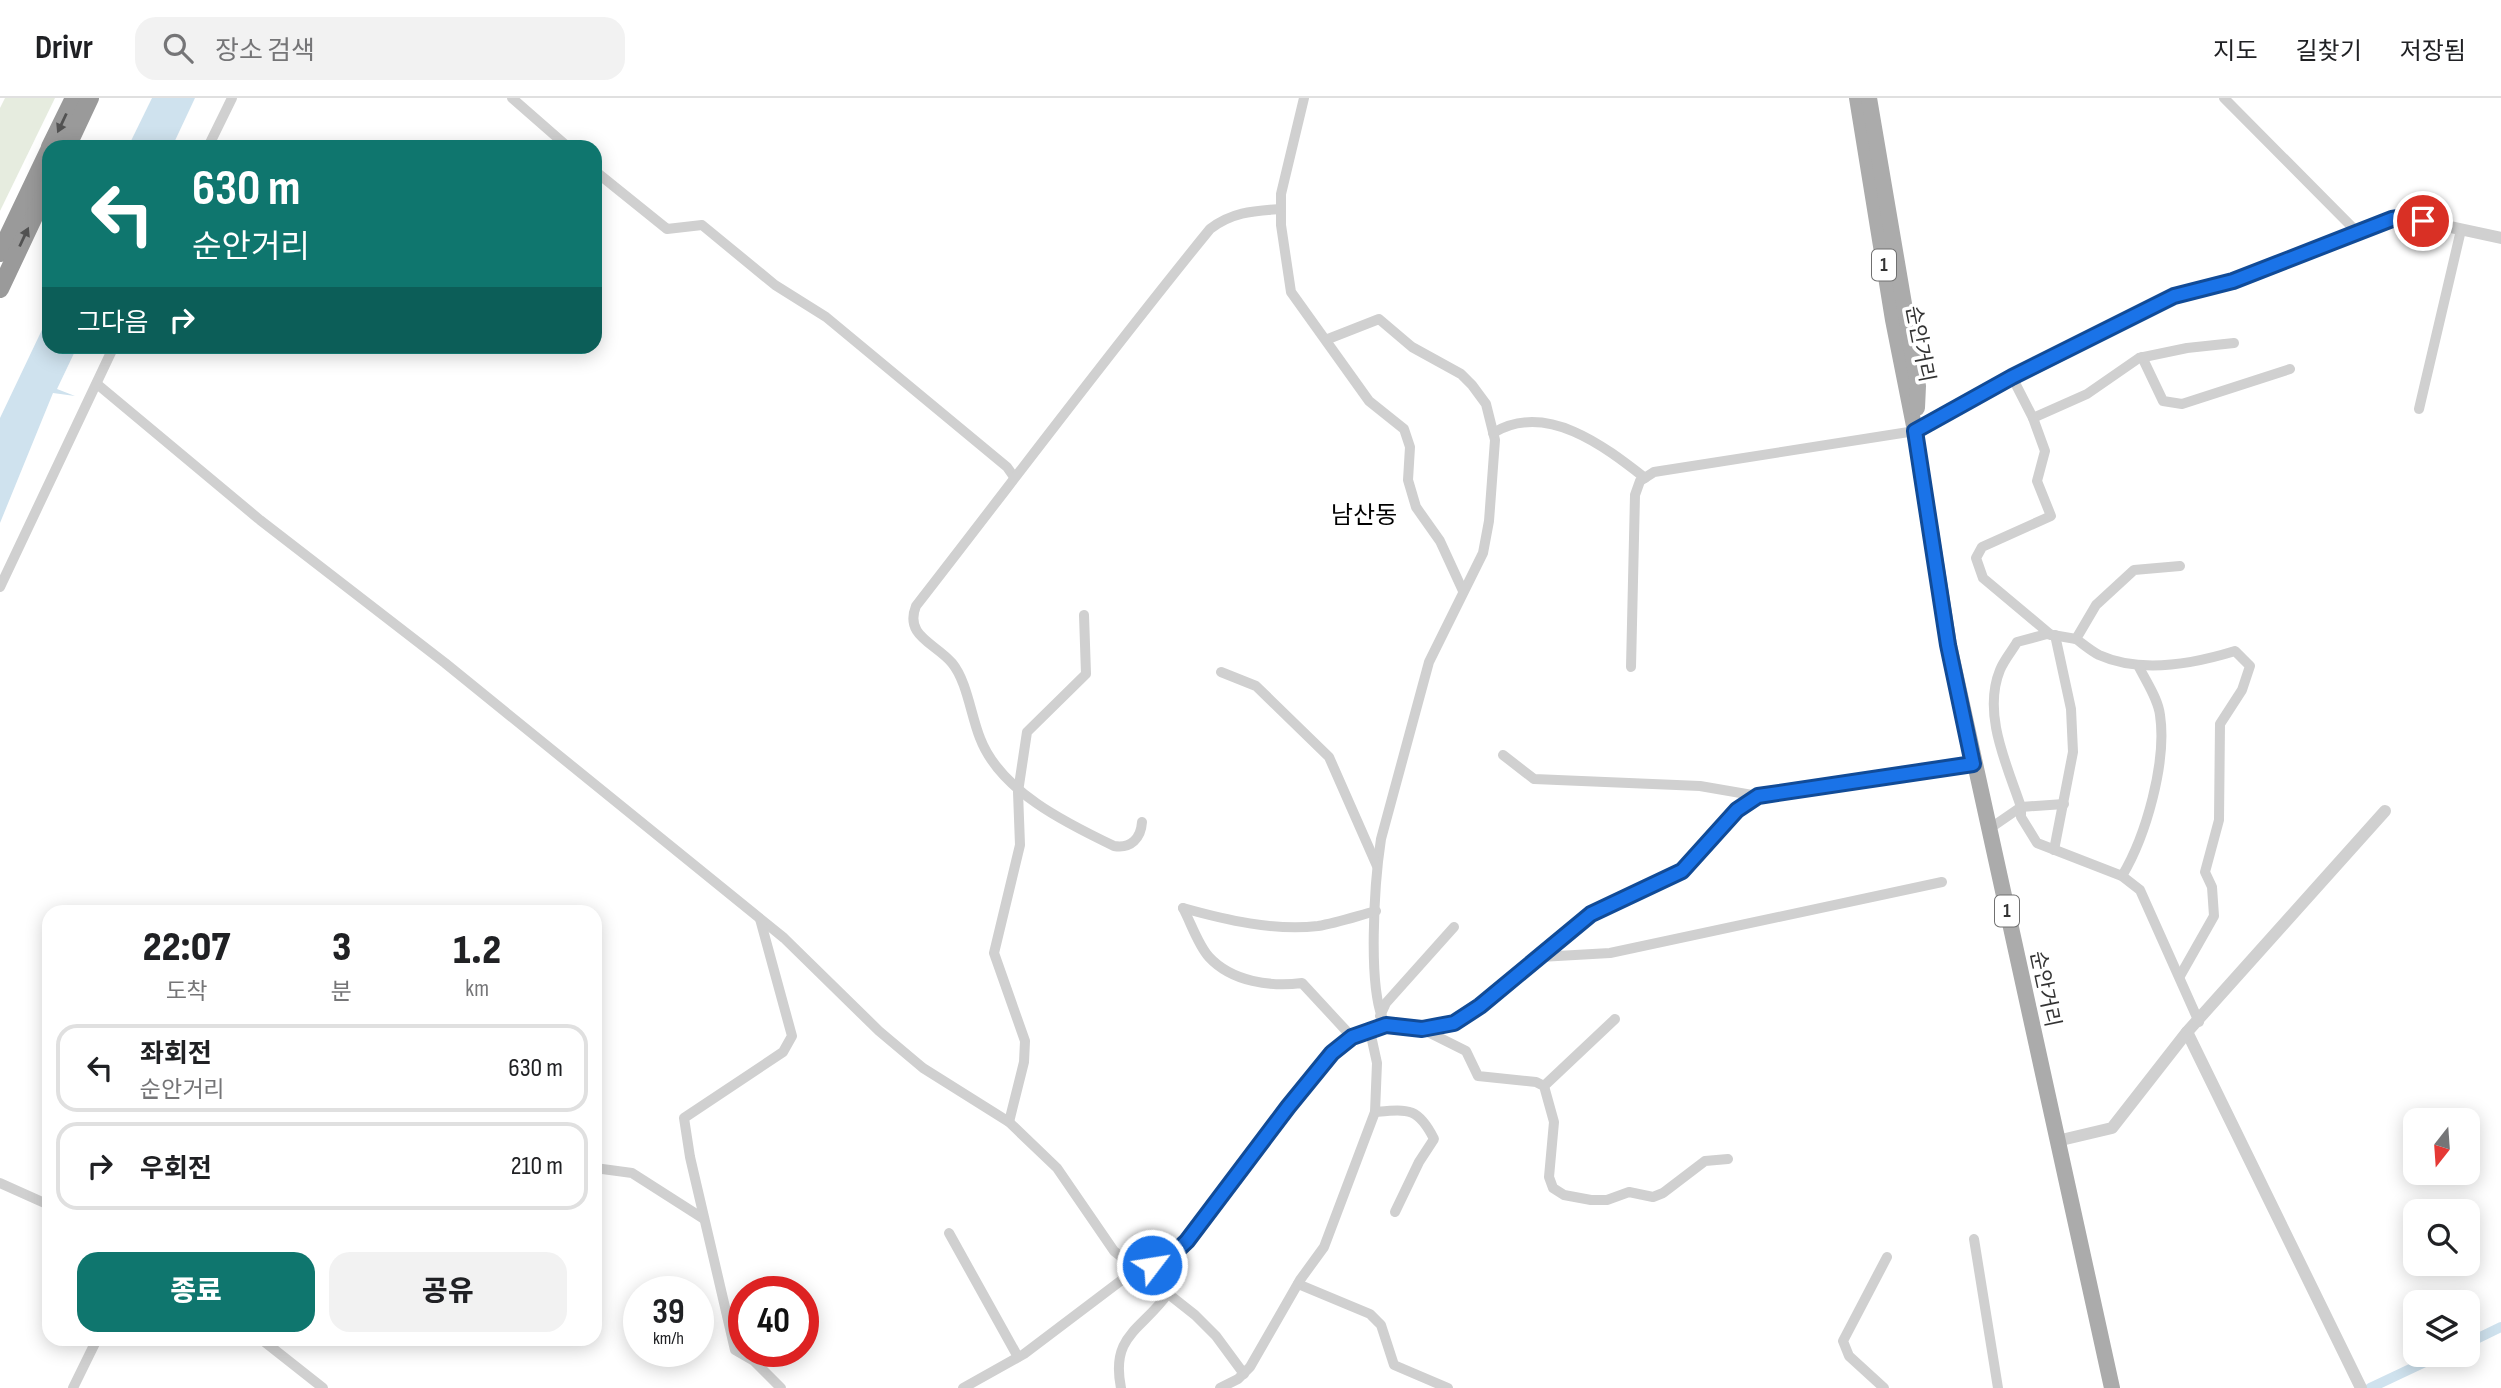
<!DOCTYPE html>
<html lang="ko">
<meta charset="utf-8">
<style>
:root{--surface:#fff;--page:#f2f2f2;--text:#202124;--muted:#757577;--line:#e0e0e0;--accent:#0f766e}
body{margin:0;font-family:"Sofia Sans Condensed","Noto Sans KR",sans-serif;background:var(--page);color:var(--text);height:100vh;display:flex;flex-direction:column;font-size:26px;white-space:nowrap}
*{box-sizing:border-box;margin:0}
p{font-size:23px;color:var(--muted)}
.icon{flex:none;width:38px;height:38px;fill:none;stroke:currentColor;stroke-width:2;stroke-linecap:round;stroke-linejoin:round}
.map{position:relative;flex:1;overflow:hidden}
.drawer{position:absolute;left:42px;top:807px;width:560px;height:441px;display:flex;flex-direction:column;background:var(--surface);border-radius:21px;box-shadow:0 4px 18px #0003}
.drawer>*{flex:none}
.hud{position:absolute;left:42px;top:42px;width:560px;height:214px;border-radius:21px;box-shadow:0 4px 18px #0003;background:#0f766e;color:#fff;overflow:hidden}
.needle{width:46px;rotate:197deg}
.controls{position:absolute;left:2403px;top:1010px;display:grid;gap:14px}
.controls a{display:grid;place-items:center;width:77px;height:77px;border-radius:14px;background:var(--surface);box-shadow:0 4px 18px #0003;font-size:35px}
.speed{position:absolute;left:623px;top:1178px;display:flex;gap:14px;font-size:35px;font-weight:700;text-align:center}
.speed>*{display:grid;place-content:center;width:91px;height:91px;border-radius:50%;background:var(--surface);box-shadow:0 4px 18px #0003;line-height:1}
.speed small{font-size:18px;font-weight:400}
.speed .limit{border:10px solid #d22;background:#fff;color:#111}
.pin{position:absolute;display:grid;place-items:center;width:60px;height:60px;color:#fff;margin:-30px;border:4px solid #fff;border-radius:50%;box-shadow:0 2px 7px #0007}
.me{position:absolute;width:77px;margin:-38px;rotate:59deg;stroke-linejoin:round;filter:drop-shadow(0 0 5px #0008)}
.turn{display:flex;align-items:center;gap:24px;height:147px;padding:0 35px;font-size:32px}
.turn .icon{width:91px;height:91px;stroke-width:2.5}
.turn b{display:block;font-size:49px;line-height:60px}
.then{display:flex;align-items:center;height:66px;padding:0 35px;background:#0003;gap:14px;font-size:26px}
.eta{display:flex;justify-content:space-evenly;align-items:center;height:119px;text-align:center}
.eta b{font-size:42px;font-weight:800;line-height:49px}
.action{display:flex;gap:14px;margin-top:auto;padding:14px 35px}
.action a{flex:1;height:80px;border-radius:21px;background:var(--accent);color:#fff;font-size:28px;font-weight:800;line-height:80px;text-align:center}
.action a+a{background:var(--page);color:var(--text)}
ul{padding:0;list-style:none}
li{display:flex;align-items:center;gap:21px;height:88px;margin:0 14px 10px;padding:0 21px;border:4px solid var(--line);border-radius:21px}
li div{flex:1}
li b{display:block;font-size:26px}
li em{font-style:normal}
header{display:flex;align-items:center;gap:42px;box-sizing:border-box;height:98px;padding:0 35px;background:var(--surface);border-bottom:2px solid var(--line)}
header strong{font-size:33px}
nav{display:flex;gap:38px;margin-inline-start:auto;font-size:24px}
.search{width:490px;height:63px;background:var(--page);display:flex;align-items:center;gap:18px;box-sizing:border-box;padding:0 24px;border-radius:21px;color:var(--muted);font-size:26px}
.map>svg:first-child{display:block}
</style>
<header>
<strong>Drivr</strong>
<div class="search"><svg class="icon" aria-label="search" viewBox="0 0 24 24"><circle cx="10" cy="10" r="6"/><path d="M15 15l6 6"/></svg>장소 검색</div>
<nav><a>지도</a><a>길찾기</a><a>저장됨</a></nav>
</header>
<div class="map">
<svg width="2501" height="1290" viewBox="0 0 2501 1290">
<rect width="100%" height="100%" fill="#fff"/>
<polygon fill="#e6ecdf" points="5,0 55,0 0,113 0,10"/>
<g fill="#cfe2ee">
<polygon points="152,0 195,0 172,49 128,49"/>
<polygon points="49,217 49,248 77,249 57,291 75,298 53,295 0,425 0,320"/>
</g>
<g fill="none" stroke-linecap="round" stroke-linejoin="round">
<g stroke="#cfe2ee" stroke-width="10">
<polyline points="2468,1245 2501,1229"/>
<polyline points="2370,1290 2442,1256"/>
</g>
<g stroke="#d0d0d0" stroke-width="10">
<polyline points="512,0 568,49"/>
<polyline points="1304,0 1281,96 1281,127 1291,194 1369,303 1404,331 1410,349 1408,382 1416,409 1440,443 1463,493"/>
<polyline points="2224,0 2359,136"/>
<polyline points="208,49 232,0"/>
<polyline points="595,73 667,131 702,127 775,187 826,219 1007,369 1014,379"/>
<path d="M 1328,241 L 1379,221 L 1412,249 L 1461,276 L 1472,287 L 1486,306 L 1495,342 L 1489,423 L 1483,455 L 1429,564 L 1381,741 C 1375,780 1366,896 1386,927"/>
<polyline points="2142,259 2163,303 2182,306 2290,271"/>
<polyline points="2012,279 2033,320 2087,296 2139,260 2187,250 2234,245"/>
<polyline points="97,286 260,422 445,565 784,840 879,933 923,970 1009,1024 1057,1070 1114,1153 1195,1217 1216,1238 1244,1276"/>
<polyline points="2419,311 2461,132"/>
<polyline points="2033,320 2045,353 2037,383 2051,418 1982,449 1976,460 1983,480 2051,537"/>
<path d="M 1493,335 C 1546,303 1604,348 1645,380"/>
<path d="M 2180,468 L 2134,472 L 2096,507 L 2076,541 C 2083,546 2091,553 2099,557 C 2141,576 2193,566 2235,553 L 2250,568 L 2242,592 L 2220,626 L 2219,722 L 2205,774 L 2212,789 L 2214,818 L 2180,878"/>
<polyline points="0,489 114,248"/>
<path d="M 2076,541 L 2047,536 L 2017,544 C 2012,553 2004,562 2000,572 C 1982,616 2007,667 2021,709 L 2021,719 L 2037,745 L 2122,778 L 2140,792 L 2199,924"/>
<polyline points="1631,569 1635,397 1640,383 1654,374 1915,333"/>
<polyline points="1221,574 1256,588 1329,659 1377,768"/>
<polyline points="1503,657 1534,681 1700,688 1758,698"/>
<path d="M 1142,724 C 1141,740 1131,751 1114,748 C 1066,725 1000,693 980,640 C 971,618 967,583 952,565 C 935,545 904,538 916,508 C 1014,382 1109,255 1210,131 C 1232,114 1253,113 1280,111"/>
<polyline points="1989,731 2021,709 2064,706"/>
<polyline points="2054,752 2073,654 2071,611 2055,537"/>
<path d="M 2122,778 C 2146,738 2167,664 2160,617 C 2158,600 2145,582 2138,567"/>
<path d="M 1183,810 C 1191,825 1198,847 1209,859 C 1232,884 1271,889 1302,885 L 1352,939"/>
<path d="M 1183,810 C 1226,822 1273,833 1318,828 C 1337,825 1357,818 1376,813"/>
<polyline points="760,821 792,938 783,954 684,1020 690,1059 735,1252 754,1263 781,1290"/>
<polyline points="1540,859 1610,855 1942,784"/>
<polyline points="1380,918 1386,905 1454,829"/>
<polyline points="1422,931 1466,953 1478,978 1536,984 1544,988 1554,1024 1549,1079 1553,1090 1564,1097 1591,1102 1607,1102 1629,1094 1653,1099 1663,1095 1705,1063 1728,1061"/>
<polyline points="1544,988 1615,921"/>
<path d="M 1375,1014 C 1408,1011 1418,1009 1434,1041 L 1419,1064 L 1395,1114"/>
<polyline points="1009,1024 1024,964 1025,943 994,855 1020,747 1018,694 1027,634 1086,576 1084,517"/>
<polyline points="595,1070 632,1075 704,1121"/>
<polyline points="0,1085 49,1107"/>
<polyline points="949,1135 1018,1259"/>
<polyline points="1974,1141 1998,1290"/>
<polyline points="1298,1186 1370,1216 1381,1227 1394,1267 1448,1290"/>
<polyline points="261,1241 323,1290"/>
<polyline points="73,1290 97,1241"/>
<polyline points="963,1290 1024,1256 1139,1169"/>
<path d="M 1121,1290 C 1110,1236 1143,1232 1169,1194"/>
<polyline points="1220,1290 1238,1281 1250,1269 1300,1182 1324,1149 1375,1014 1377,965 1370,933"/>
<polyline points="1884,1290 1849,1258 1843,1243 1887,1159"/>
</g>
<g stroke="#d0d0d0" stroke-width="12">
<polyline points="1915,333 2012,279 2174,198 2233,182 2392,121 2404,119 2501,140"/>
<polyline points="2187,934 2361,1290"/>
<polyline points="2057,1043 2112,1030 2187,934 2385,713"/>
<polyline points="1139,1169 1166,1163 1187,1143 1274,1026 1332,955 1352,939 1386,927 1422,931 1454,925 1480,908 1591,816 1682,773 1737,712 1758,698 1973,666"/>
</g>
<g stroke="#ababab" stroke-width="16">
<polyline points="1857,0 1893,222 1915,333 1949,547 2112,1290"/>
<polyline points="1869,0 1918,288 1917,310"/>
</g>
<g stroke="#9a9a9a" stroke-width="18">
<polyline points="50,49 74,0"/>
<polyline points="67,49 90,0"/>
<polyline points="0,155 49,52"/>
<polyline points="0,191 49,87"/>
</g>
</g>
<defs><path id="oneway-solid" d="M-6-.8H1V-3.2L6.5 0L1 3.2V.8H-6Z" transform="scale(1.75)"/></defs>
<g fill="#525252">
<use href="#oneway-solid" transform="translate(62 25) rotate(115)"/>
<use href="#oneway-solid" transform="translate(24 139) rotate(-65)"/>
</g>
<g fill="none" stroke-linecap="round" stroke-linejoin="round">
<defs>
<polyline id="route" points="1152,1167 1166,1163 1187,1143 1288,1009 1332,955 1352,939 1386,927 1422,931 1454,925 1480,908 1591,816 1682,773 1737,712 1758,698 1973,666 1948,547 1915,333 2012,279 2174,198 2233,183 2392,121 2404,119 2423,123"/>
</defs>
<use href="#route" stroke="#114b97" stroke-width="18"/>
<use href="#route" stroke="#1a73e8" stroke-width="12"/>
</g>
<g text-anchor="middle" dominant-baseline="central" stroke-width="7" stroke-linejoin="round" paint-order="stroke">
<g fill="#fff" stroke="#707070" stroke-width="2">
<rect x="1872" y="151.5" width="24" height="31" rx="5"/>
<rect x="1995" y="797.5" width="24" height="31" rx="5"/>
</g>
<g font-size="19" font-weight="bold" fill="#333">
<text x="1884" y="167">1</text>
<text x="2007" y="813">1</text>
</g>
<g font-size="21" fill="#333" stroke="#fff">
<text transform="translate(1920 246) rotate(79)">순안거리</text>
<text transform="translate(2045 891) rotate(78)">순안거리</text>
</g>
<g font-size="24" fill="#000" stroke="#fff">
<text x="1364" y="417">남산동</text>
</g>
</g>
</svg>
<div class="controls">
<a><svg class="needle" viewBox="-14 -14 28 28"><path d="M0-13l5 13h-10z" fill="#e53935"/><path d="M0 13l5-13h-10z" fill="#757577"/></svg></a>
<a><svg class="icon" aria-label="search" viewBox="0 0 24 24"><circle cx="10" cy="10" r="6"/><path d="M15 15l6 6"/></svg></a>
<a><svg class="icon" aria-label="layers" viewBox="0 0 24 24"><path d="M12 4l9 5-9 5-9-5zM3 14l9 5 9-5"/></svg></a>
</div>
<div class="speed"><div>39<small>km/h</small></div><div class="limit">40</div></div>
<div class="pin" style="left:2423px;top:123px;background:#d93025"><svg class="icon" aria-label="arrive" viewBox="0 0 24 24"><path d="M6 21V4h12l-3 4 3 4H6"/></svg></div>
<svg class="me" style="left:1152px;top:1167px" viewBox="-20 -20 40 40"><circle r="17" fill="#1a73e8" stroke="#fff" stroke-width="3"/><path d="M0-11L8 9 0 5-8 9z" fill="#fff"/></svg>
<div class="hud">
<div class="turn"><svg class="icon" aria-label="left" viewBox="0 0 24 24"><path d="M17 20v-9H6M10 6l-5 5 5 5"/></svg><div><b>630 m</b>순안거리</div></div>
<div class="then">그다음<svg class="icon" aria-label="right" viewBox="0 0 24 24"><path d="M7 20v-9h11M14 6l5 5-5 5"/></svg></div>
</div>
<section class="drawer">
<div class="eta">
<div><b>22:07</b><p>도착</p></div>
<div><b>3</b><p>분</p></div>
<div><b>1.2</b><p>km</p></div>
</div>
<ul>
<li><svg class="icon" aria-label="left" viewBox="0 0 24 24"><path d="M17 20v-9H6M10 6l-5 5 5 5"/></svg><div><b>좌회전</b><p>순안거리</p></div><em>630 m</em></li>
<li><svg class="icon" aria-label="right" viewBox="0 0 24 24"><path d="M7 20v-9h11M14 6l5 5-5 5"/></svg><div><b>우회전</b></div><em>210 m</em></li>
</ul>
<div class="action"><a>종료</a><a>공유</a></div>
</section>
</div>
